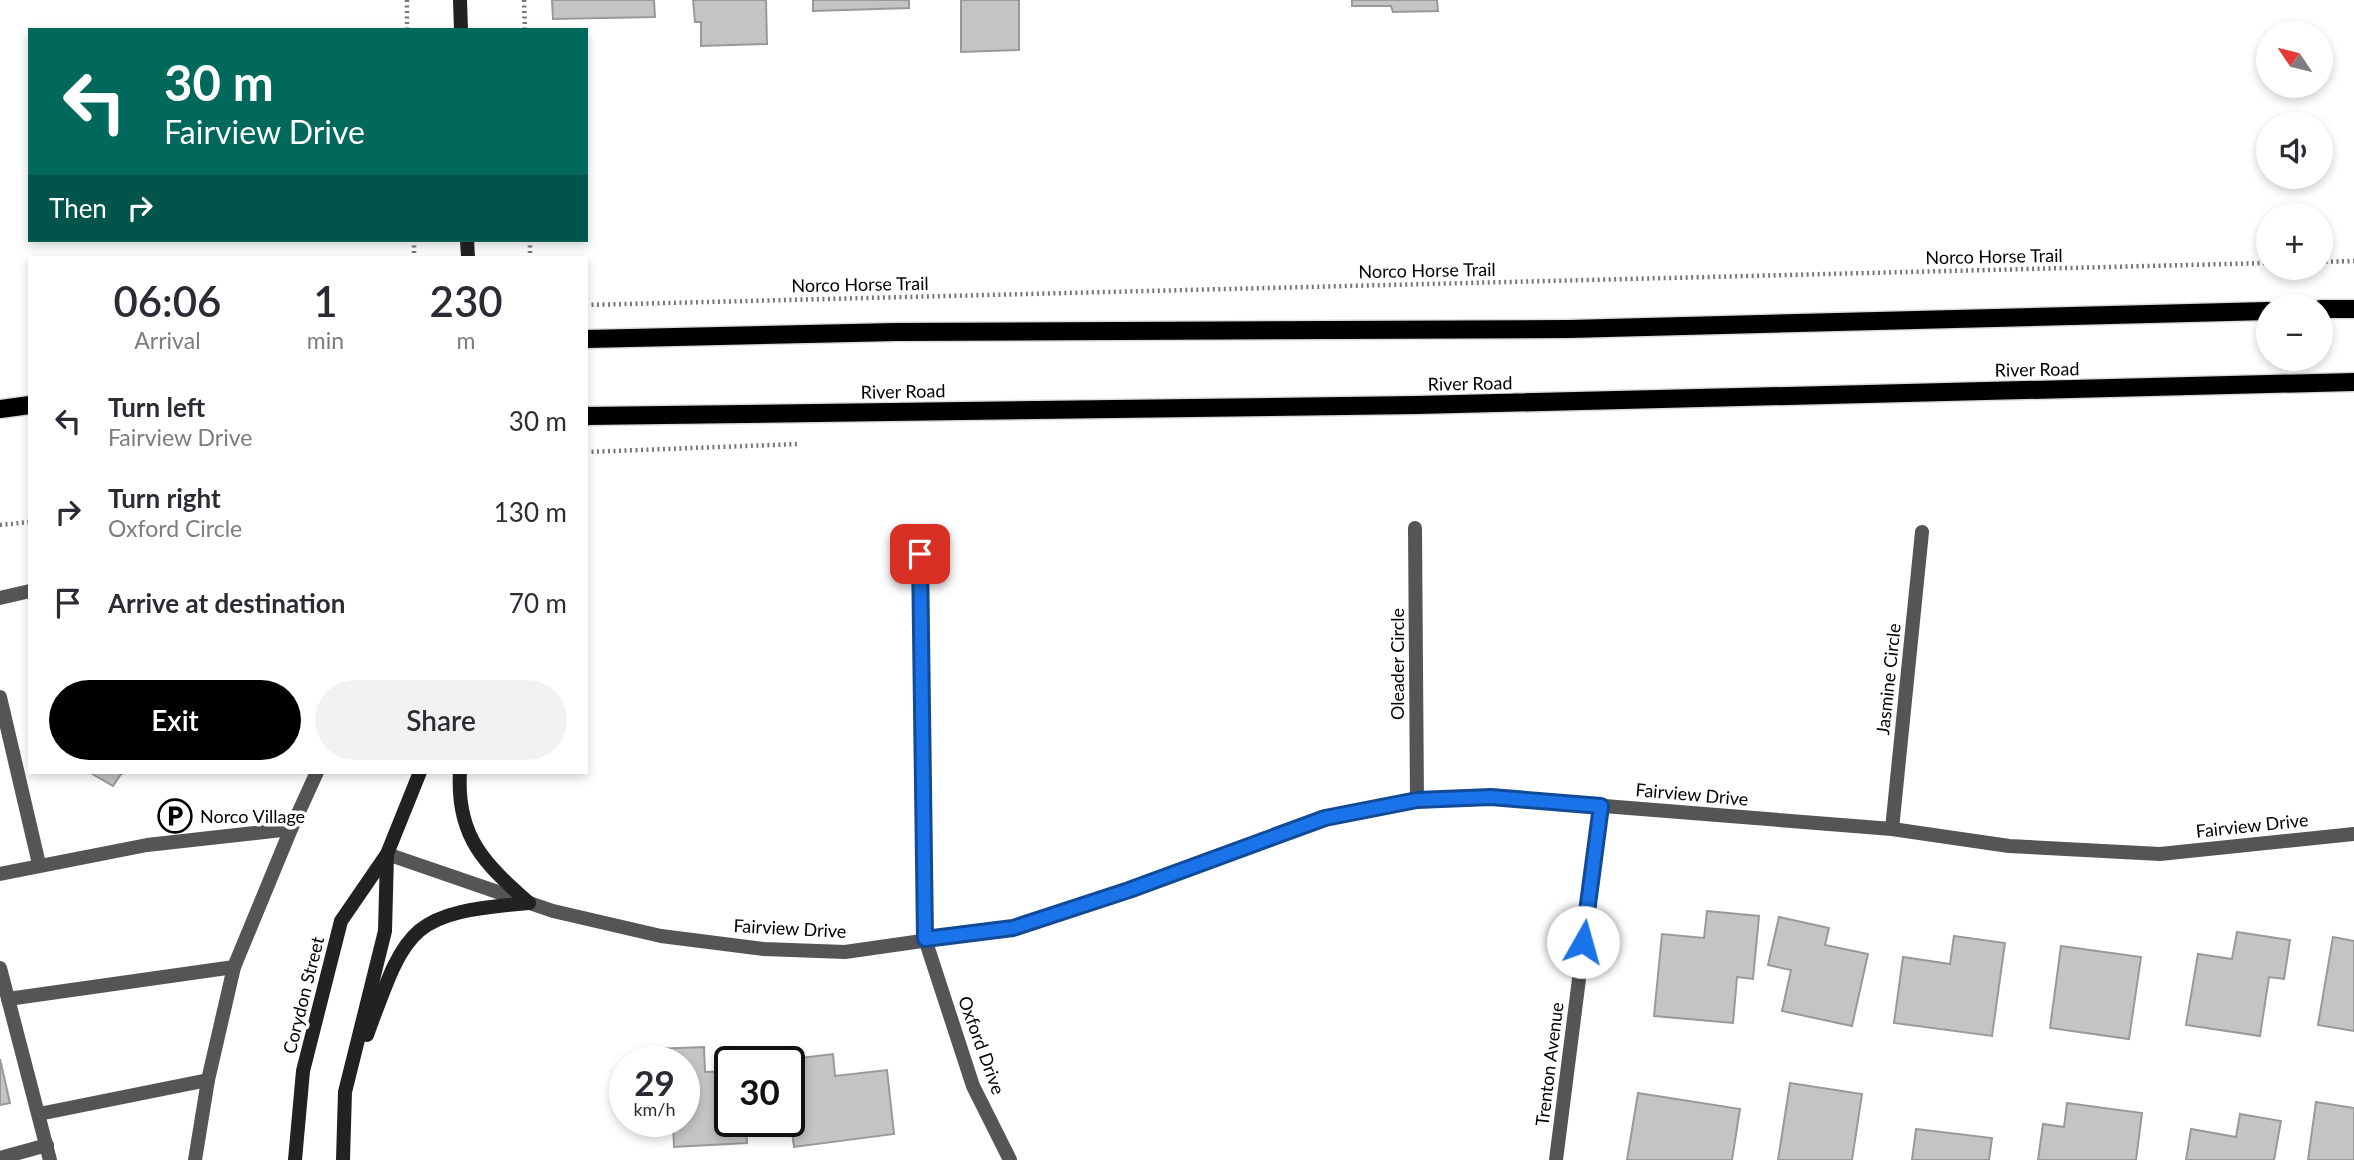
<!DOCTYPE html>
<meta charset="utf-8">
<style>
:root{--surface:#fff;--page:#f2f2f3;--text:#2b2b33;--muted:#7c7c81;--accent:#000}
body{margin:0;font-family:Lato,sans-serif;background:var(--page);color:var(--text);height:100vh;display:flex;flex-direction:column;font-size:26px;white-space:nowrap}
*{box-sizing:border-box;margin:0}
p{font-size:23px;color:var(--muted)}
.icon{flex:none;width:38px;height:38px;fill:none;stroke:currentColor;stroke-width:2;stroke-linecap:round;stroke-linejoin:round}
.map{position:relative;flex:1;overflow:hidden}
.side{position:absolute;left:28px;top:256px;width:560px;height:518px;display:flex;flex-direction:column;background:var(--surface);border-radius:0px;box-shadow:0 4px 10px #0003}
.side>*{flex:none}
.top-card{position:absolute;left:28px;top:28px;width:560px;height:214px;border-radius:0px;box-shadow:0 4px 10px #0003;background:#00695c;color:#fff;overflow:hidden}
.needle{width:46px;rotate:305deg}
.tools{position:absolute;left:2256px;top:21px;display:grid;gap:14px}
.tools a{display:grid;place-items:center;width:77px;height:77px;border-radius:50%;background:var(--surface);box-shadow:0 4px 10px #0003;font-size:35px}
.speed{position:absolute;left:609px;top:1046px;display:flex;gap:14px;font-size:35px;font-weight:700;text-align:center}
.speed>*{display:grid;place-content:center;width:91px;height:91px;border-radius:50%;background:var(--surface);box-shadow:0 4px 10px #0003;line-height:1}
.speed small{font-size:18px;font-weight:400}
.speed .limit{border:4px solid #111;border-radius:10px;background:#fff;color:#111}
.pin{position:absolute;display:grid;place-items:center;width:60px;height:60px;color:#fff;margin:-30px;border-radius:14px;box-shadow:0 4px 10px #0006}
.me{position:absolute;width:77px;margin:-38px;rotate:7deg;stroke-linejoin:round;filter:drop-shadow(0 0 5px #0008)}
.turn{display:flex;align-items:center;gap:24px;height:147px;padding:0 21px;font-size:32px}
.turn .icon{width:91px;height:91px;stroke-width:2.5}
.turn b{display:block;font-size:49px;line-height:60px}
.then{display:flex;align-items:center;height:66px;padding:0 21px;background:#0003;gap:14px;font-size:26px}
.eta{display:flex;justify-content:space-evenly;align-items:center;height:119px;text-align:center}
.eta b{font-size:42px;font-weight:600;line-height:49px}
.button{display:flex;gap:14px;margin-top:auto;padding:14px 21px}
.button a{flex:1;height:80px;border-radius:42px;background:var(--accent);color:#fff;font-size:28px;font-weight:600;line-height:80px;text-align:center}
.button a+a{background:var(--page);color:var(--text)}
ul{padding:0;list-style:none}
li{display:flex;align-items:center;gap:21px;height:91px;padding:0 21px}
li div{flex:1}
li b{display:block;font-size:26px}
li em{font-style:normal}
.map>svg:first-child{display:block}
</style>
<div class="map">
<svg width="2354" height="1160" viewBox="0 0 2354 1160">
<rect width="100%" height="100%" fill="#fff"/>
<g fill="#c4c4c4" stroke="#999" stroke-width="2">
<polygon points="552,0 654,0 655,17 553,19"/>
<polygon points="693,0 766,0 767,44 701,46 701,22 695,22"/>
<polygon points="813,0 909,0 909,8 813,11"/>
<polygon points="961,0 1019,0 1019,50 961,52"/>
<polygon points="1352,0 1437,0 1438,11 1393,12 1391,6 1352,6"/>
<polygon points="89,772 128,772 121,774 113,786"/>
<polygon points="1707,911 1759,916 1753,979 1737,977 1733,1023 1654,1016 1662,934 1704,938"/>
<polygon points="1779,917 1829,928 1825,945 1868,954 1852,1026 1782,1011 1791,970 1768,965"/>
<polygon points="2237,932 2290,940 2284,979 2269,977 2260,1036 2186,1025 2198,954 2232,959"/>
<polygon points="1954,936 2005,943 1992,1036 1894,1023 1903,957 1950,964"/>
<polygon points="2333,937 2354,941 2354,1031 2318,1025"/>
<polygon points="2061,946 2141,957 2129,1039 2050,1028"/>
<polygon points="704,1047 705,1072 730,1071 730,1122 746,1122 747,1143 674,1147 673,1122 684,1122 684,1062 652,1062 652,1049"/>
<polygon points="833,1054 835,1076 887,1070 894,1134 794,1147 789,1110 789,1062 783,1060"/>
<polygon points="0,1059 10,1103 0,1105"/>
<polygon points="1790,1083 1862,1094 1852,1160 1778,1160"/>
<polygon points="1638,1093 1740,1109 1732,1160 1627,1160"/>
<polygon points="2316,1102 2354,1108 2354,1160 2308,1160"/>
<polygon points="2067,1103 2142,1113 2136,1160 2038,1160 2043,1124 2064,1127"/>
<polygon points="2240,1114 2281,1121 2274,1160 2186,1160 2191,1129 2236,1137"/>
<polygon points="1916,1129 1992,1138 1989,1160 1912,1160"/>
</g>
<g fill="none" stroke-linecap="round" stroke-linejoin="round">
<defs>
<g id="primary">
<polyline points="2320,309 2354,309"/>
<polyline points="586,339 896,332 1569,329 2268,311"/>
<polyline points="0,409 30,405"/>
<polyline points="586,416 1417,405 2354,382"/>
</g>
</defs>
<use href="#primary" stroke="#dbdbdb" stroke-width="21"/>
<g stroke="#777" stroke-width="4.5" stroke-dasharray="2 3.5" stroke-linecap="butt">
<polyline points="407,0 407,30"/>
<polyline points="524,0 525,30"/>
<polyline points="414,240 414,257"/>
<polyline points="530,240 530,257"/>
<polyline points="2320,262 2354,261"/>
<polyline points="586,305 2268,263"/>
<polyline points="586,452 799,444"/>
<polyline points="0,525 30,522"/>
</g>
<g stroke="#555" stroke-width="14">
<polyline points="0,598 30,591"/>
<polyline points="0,697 39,864"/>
<polyline points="291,829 317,772"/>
<polyline points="0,874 147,845 291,829 234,967 208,1080 195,1160"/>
<polyline points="0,968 50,1160"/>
<polyline points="8,999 234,967"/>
<polyline points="39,1114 208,1080"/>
<polyline points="0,1158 47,1145"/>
</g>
<g stroke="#555" stroke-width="14">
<polyline points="1415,528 1417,801"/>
<polyline points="920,554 925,939 973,1086 1010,1160"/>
<polyline points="1892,829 1922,532"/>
<polyline points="387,854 553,911 661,936 764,949 845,952 1013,928 1129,890 1325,818 1417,801 1491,797 1892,829 2009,846 2160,854 2354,834"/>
<polyline points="1556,1160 1601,806"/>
</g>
<g stroke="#222" stroke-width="14">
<polyline points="460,0 461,30"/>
<polyline points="467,240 468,257"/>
<path d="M 460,772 C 456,837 485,864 529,903"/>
<path d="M 367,1035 C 407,926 409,913 529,903"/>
<polyline points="295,1160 303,1071 341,921 387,854 420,772"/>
<polyline points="343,1160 345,1092 385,931 387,855"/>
</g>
<use href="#primary" stroke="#000" stroke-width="18"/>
</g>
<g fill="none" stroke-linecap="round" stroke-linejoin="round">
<defs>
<polyline id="route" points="920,554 925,939 1013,928 1129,890 1325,818 1417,800 1491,797 1601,806 1583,942"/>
</defs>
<use href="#route" stroke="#114b97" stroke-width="18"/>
<use href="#route" stroke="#1a73e8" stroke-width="12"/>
</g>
<defs>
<symbol id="parking-ring" viewBox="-11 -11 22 22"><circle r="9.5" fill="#fff" stroke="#000" stroke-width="1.5"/><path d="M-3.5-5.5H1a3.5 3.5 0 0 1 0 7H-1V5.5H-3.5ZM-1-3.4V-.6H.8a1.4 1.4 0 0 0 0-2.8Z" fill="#000"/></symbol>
</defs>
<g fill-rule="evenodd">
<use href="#parking-ring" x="156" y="797" width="38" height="38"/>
</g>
<g text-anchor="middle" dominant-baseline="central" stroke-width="7" stroke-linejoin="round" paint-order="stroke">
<g font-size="18" fill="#000" stroke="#fff">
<text transform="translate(1994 256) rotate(-1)">Norco Horse Trail</text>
<text transform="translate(1427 270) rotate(-1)">Norco Horse Trail</text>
<text transform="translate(860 284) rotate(-1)">Norco Horse Trail</text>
<text transform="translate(2037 369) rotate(-1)">River Road</text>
<text transform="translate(1470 383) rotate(-1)">River Road</text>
<text transform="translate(903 391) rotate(-1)">River Road</text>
<text transform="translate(1397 664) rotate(-90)">Oleader Circle</text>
<text transform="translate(1888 679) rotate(-84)">Jasmine Circle</text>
<text transform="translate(1692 794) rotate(5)">Fairview Drive</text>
<text transform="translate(2252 825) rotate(-6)">Fairview Drive</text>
<text transform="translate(790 928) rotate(3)">Fairview Drive</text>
<text transform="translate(303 995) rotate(-76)">Corydon Street</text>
<text transform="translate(982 1045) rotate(70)">Oxford Drive</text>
<text transform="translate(1549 1064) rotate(-83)">Trenton Avenue</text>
</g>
<g font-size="18" fill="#000" stroke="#fff" text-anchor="start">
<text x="200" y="816">Norco Village</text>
</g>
</g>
</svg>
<div class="tools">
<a><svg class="needle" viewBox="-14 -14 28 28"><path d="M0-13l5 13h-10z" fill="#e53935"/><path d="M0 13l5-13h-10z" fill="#7c7c81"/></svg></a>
<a><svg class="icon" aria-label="sound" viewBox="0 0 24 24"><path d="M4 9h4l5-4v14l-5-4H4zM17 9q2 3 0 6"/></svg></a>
<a>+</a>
<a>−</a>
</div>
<div class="speed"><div>29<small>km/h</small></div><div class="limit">30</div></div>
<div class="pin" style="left:920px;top:554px;background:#d93025"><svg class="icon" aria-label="arrive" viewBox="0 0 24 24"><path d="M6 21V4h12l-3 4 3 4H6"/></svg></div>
<svg class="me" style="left:1583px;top:942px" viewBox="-20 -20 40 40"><circle r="19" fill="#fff"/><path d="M0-13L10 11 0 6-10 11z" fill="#1a73e8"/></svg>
<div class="top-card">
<div class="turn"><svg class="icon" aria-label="left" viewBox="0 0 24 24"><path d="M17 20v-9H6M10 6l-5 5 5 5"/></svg><div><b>30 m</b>Fairview Drive</div></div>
<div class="then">Then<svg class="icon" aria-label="right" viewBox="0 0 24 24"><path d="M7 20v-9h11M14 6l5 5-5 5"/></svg></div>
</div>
<section class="side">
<div class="eta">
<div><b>06:06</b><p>Arrival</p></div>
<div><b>1</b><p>min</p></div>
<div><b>230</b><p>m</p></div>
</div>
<ul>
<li><svg class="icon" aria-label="left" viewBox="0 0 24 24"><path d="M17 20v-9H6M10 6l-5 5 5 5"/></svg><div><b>Turn left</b><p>Fairview Drive</p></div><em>30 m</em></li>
<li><svg class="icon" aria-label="right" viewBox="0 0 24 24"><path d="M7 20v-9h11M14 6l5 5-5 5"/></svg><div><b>Turn right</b><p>Oxford Circle</p></div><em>130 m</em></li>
<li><svg class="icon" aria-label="arrive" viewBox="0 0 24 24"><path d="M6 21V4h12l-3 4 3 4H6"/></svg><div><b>Arrive at destination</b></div><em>70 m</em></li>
</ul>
<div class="button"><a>Exit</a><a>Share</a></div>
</section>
</div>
